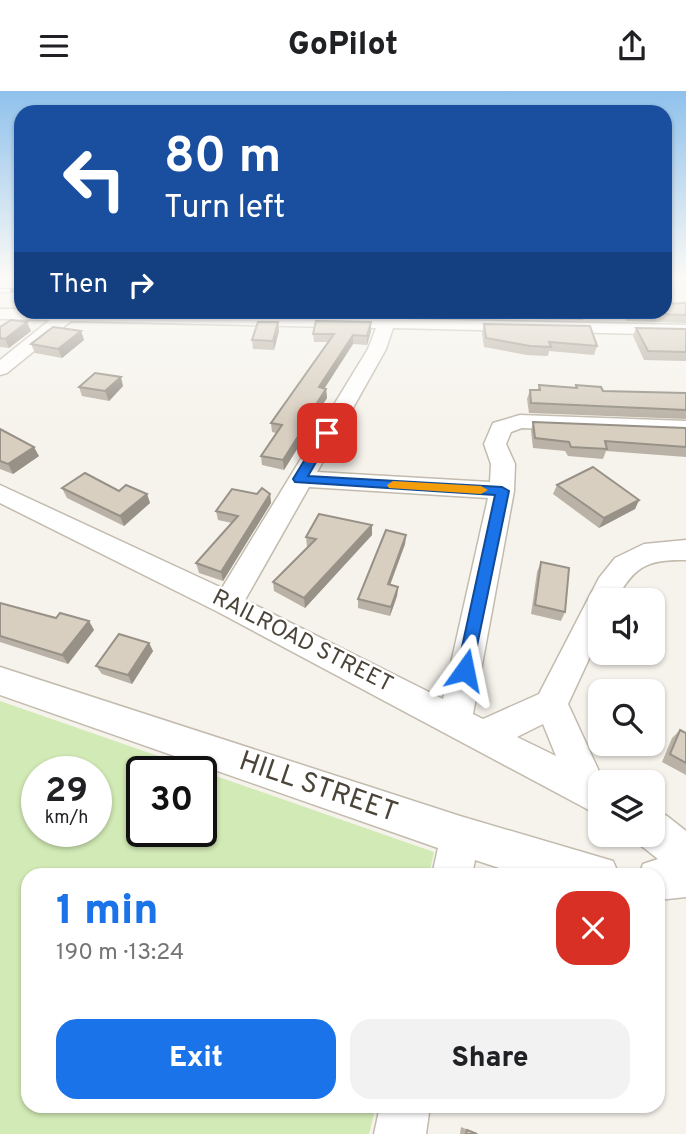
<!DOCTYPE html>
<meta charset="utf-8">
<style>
:root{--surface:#fff;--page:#f2f2f2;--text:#202124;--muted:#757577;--accent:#1a73e8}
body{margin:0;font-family:Overpass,sans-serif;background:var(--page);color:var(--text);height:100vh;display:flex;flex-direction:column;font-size:26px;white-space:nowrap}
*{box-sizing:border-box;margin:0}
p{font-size:23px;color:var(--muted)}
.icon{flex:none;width:38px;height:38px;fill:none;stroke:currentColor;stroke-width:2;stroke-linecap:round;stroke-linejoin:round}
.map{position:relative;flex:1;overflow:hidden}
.drawer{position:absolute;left:21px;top:777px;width:644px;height:245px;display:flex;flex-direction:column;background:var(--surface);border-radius:21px;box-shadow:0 2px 5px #0004}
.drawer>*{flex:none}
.banner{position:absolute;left:14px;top:14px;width:658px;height:214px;border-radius:21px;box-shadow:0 2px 5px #0004;background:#1a4fa0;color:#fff;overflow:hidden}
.tools{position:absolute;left:588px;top:497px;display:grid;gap:14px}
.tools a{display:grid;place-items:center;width:77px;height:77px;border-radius:14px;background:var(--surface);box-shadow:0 2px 5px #0004;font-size:35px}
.speed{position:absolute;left:21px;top:665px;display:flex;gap:14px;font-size:35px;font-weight:700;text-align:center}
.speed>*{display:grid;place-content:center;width:91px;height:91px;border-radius:50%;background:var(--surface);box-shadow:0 2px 5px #0004;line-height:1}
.speed small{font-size:18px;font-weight:400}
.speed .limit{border:4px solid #111;border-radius:10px;background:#fff;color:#111}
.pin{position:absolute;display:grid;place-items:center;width:60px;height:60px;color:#fff;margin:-30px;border-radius:14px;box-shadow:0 4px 10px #0006}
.me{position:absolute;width:77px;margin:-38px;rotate:12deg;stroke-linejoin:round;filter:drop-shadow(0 0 5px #0008)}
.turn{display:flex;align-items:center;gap:24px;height:147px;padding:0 35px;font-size:32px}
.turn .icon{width:91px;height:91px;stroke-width:2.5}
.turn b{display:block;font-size:49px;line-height:60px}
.then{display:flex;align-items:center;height:66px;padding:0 35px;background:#0003;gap:14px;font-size:26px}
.round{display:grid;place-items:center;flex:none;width:74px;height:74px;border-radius:21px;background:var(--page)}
.headline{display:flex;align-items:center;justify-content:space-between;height:119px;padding:0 35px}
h1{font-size:42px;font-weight:800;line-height:52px;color:var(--accent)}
.primary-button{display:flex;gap:14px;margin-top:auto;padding:14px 35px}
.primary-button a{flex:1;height:80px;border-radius:21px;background:var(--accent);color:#fff;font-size:28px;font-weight:800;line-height:80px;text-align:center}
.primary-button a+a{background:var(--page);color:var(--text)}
header{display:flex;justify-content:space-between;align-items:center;height:91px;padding:0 35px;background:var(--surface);font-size:32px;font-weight:800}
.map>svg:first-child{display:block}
</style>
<header><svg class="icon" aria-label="menu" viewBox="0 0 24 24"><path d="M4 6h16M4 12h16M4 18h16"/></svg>GoPilot<svg class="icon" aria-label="share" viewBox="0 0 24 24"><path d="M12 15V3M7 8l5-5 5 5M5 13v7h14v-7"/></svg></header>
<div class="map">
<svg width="686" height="1043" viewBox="0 0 686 1043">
<rect width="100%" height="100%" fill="#f6f3ec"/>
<path fill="#d2eab5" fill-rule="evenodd" d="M 0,610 L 434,761 L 429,784 L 28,784 L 28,1015 L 376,1015 L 369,1043 L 0,1043 ZM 37,681 L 96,681 L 96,740 L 37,740 ZM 142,681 L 201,681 L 201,740 L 142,740 Z"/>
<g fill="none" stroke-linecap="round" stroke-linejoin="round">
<defs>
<g id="minor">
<path d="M 0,218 L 21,218 L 21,220 L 686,234 L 686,244 L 393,237 L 386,258 L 317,381 L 490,391 L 491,373 L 484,353 L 493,332 L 520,324 L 686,330 L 686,344 L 522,337 L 511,341 L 506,353 L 515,373 L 514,400 L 473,623 L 483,628 L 539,603 L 599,487 L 615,467 L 644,453 L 686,449 L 686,469 C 648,468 634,475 616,509 L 600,509 L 600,544 L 568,613 L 603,689 L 608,691 L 600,691 L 600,725 L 218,521 L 0,412 L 0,394 L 222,497 L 368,258 L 376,237 L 71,230 L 7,282 L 0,284 L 0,269 L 50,229 L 0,228 ZM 309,396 L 488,407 L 443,608 L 245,509 ZM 543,633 L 556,665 L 517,646 Z"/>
<polygon points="0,576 460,725 613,770 619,784 521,784 475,769 472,784 432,784 438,757 0,604"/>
<polygon points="653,719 667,725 686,740 686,806 658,809 658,784 639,784 643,773 658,768 639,753 635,744 653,744"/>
<polygon points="380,1015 430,1015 426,1043 374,1043"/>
</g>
</defs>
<use href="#minor" stroke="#c2bbae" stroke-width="3"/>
<use href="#minor" fill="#fff" fill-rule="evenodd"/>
<defs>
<polyline id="rail" points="0,200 21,199"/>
</defs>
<use href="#rail" stroke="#9a9a9a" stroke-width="5"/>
<use href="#rail" stroke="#fff" stroke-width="3.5" stroke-dasharray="10" stroke-linecap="butt"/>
</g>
<g fill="#bab2a6">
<polygon points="686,212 686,232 626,230 621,220 665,220"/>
<polygon points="318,220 373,220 373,225 318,224"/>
<polygon points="479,220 586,220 583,229 480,227"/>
<polygon points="278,231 279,240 274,259 253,258 252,249"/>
<polygon points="484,233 597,255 594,264 549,260 548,265 527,264 484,256 482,242"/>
<polygon points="0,236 31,240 9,257 0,256"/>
<polygon points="636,237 686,238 686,270 644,269 633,245"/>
<polygon points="81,240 84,249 62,267 35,262 31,253"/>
<polygon points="371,240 367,254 353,253 324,297 326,298 327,307 312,330 312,334 284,379 262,374 261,365 276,342 272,341 271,332 328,251 314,251 313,243"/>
<polygon points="539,294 575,297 576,294 603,300 686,302 686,328 529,322 527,308 530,299 538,299"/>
<polygon points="123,295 109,310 82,305 79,296"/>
<polygon points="533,331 686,337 686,366 606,360 603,368 568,365 565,360 533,357 531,340"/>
<polygon points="0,338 39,365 13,383 0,378"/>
<polygon points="557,394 639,409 635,418 599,437 553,403"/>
<polygon points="62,397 119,400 147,403 150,412 124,435 67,407"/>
<polygon points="257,403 270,403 271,412 223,490 199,482 196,472 232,432 218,429 216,420"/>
<polygon points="372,444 305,517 274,500 273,491 308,456 307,456 306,446"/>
<polygon points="406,444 405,453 390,494 398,496 397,505 390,525 358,517 358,508"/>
<polygon points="541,471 565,521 561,530 531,523 537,481"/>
<polygon points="0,512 56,527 89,530 94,539 68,573 0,551"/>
<polygon points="149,552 153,560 132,593 102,583 96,575"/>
<polygon points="680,639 686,642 686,684 662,671 672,647"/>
<polygon points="461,1036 478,1043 460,1043"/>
</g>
<g fill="#979187">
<polygon points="27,231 31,240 9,257 5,248"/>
<polygon points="278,231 279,240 274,259 273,250"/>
<polygon points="371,231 371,240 367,254 367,245"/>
<polygon points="81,240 84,249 62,267 58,258"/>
<polygon points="353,244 353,253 319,306 319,296"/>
<polygon points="121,286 123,295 109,310 105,300"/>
<polygon points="326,298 327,307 312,330 312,334 284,379 283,369 309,324"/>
<polygon points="34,356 39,365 13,383 8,373"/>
<polygon points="147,403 150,412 124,435 120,425"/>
<polygon points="270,403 271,412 223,490 221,481"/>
<polygon points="639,409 635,418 599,437 604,427"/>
<polygon points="372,434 372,444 305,517 304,507"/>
<polygon points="406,444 405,453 387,502 388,493"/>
<polygon points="398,496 397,505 390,525 391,516"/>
<polygon points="89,530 94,539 68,573 62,564"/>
<polygon points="149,552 153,560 132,593 128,584"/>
</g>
<g fill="#d8cfc1" stroke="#979187" stroke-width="2">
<polygon points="686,212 686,224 629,222 628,220 665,220 665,213"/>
<polygon points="11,229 27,231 5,248 0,247 0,236"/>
<polygon points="316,230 371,231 367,245 353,244 319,296 326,298 309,324 311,325 283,369 261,365 282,334 271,332 334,243 313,243"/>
<polygon points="258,231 278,231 273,250 252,249"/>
<polygon points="484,233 590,235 597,255 549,251 551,256 530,255 486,247"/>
<polygon points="53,236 81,240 58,258 31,253"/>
<polygon points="636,237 686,238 686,261 648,260"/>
<polygon points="95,282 121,286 105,300 79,296"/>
<polygon points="539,294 577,297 576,294 601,296 603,300 686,302 686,319 531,312 530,299 540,299"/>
<polygon points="533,331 686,337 686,356 605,350 607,358 571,356 569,351 535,347"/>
<polygon points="0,338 34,356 8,373 0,370"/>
<polygon points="593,376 639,409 604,427 557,394"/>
<polygon points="85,382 119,400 126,394 147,403 120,425 62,397"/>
<polygon points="262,397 270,403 221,481 196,472 238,425 216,420 232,398 257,403"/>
<polygon points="319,423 372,434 304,507 273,491 316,448 306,446"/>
<polygon points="386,439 406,444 388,493 398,496 391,516 358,508"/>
<polygon points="541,471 569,477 565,521 535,514"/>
<polygon points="0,512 56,527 60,522 89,530 62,564 0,545"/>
<polygon points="119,543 149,552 128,584 96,575"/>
<polygon points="680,639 686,642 686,672 670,663"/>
<polygon points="467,1039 477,1043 466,1043"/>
</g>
<linearGradient id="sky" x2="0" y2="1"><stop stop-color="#8fc1ec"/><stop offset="0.56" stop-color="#fbfaf6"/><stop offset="1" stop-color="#fbfaf6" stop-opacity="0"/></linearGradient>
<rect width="686" height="331" fill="url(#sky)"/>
<polygon fill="#1a73e8" stroke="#114b97" stroke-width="2" points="323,339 333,342 308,385 502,396 509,400 471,584 465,586 459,584 457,579 495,404 295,391 293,388"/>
<polygon fill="#f59e0b" points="393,390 481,395 488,399 481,403 389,397 387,394"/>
<g text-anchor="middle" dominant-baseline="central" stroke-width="5" stroke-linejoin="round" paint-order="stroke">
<g font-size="23" fill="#4b4439" stroke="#fff">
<text transform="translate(302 551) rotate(27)">RAILROAD STREET</text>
</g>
<g font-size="28" fill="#4b4439" stroke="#fff">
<text transform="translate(318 697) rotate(19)">HILL STREET</text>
</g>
</g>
</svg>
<div class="tools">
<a><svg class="icon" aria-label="sound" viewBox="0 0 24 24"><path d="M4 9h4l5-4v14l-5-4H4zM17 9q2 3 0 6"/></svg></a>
<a><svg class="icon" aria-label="search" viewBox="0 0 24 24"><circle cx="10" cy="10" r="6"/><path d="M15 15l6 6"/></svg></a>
<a><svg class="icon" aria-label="layers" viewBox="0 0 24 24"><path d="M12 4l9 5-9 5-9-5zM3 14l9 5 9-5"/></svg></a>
</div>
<div class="speed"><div>29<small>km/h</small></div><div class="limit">30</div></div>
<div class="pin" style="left:327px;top:342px;background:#d93025"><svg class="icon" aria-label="arrive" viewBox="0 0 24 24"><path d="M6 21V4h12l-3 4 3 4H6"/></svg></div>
<svg class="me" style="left:465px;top:579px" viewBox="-20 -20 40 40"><path d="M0-17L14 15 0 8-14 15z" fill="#1a73e8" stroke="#fff" stroke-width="4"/></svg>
<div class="banner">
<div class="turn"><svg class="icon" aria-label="left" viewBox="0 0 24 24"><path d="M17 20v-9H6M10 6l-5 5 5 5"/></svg><div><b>80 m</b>Turn left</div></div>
<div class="then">Then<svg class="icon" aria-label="right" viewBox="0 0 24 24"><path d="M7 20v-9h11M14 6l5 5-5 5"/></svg></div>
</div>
<section class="drawer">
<div class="headline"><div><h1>1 min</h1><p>190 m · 13:24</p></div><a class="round" style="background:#d93025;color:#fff"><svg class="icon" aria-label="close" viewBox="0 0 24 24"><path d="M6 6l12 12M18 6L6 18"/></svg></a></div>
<div class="primary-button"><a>Exit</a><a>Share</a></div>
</section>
</div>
